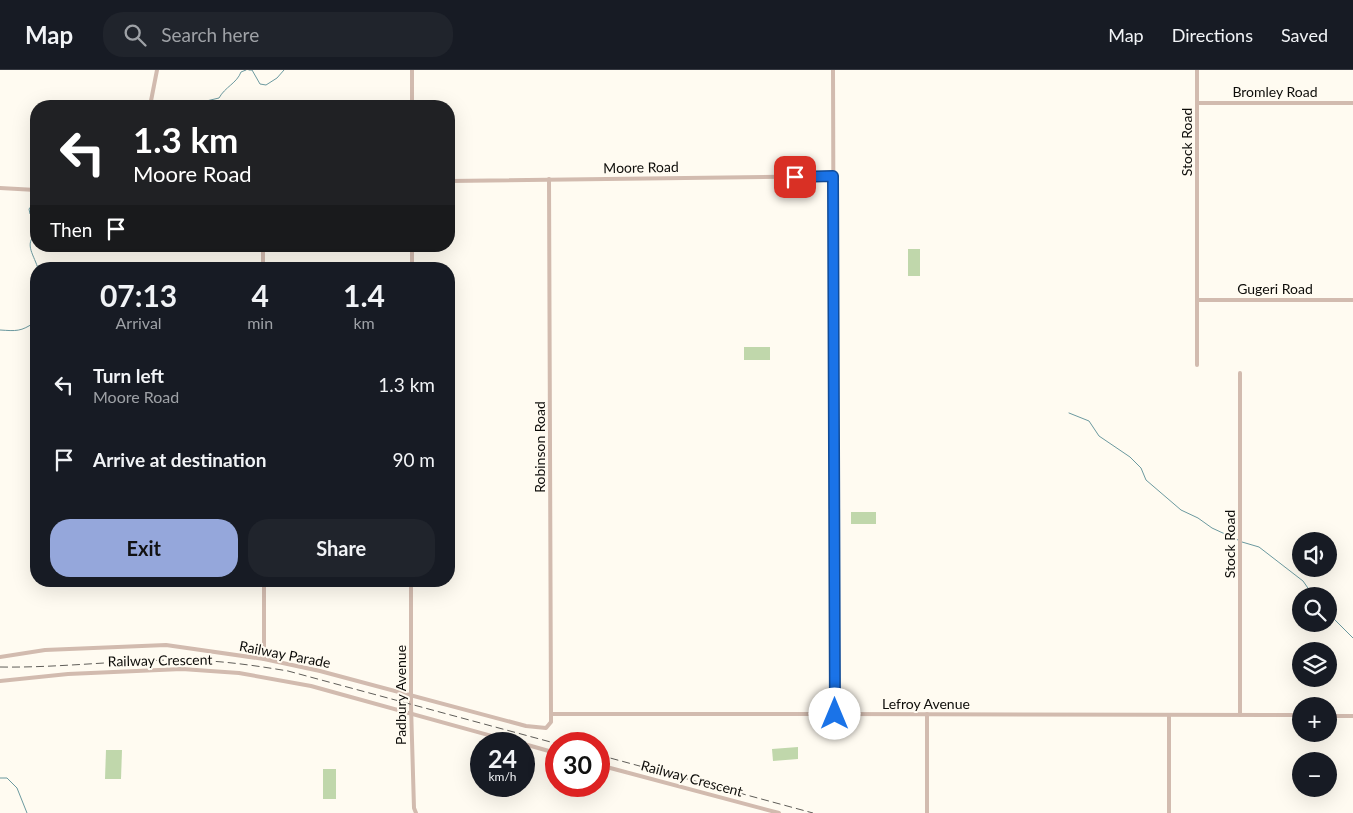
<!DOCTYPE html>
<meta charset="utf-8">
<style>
:root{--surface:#171b24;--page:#20242c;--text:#f1f3f6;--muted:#9ea1a6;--line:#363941;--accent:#95a7db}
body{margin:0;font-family:Lato,sans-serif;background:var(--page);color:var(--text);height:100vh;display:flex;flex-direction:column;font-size:19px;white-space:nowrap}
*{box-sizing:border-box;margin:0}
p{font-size:16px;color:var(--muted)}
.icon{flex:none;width:28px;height:28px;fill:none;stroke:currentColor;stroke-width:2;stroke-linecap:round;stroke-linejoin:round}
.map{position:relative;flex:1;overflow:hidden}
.side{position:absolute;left:30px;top:192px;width:425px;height:325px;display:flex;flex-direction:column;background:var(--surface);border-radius:20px;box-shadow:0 5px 20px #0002}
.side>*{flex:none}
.top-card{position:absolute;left:30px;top:30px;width:425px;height:152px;border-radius:20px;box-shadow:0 5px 20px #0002;background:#202124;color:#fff;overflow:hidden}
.buttons{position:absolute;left:1292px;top:462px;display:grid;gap:10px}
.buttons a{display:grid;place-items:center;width:45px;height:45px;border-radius:50%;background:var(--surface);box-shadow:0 5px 20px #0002;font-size:25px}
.speed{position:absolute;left:470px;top:662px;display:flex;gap:10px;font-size:25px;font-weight:700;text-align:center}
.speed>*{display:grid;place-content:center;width:65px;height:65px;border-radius:50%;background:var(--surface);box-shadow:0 5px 20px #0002;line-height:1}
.speed small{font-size:12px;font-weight:400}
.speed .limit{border:8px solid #d22;background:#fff;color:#111}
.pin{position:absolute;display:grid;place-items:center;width:42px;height:42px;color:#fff;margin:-21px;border-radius:10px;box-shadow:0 2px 8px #0006}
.me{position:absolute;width:55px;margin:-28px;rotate:0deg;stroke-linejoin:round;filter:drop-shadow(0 0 4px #0008)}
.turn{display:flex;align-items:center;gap:18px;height:105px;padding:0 20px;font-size:22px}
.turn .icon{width:65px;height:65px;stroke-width:2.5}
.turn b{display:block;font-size:35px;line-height:42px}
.then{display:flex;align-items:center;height:48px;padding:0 20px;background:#0003;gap:10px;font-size:19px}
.eta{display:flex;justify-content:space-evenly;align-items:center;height:85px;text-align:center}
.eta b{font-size:30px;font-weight:700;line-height:35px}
.cta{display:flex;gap:10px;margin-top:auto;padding:10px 20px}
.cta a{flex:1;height:58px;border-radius:20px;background:var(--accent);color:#111;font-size:20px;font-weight:700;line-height:58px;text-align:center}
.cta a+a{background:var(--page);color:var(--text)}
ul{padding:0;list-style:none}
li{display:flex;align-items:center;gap:15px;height:75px;padding:0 20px}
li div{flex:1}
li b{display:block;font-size:19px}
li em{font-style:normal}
header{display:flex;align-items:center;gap:30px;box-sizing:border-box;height:70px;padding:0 25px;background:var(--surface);border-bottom:1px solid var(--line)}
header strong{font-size:24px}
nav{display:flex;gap:28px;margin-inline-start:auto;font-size:18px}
.search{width:350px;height:45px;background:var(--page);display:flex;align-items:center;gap:12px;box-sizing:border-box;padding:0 18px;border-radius:20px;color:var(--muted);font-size:19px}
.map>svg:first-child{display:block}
</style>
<header>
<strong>Map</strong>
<div class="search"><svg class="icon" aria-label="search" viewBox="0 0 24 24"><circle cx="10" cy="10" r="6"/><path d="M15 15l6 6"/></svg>Search here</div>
<nav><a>Map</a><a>Directions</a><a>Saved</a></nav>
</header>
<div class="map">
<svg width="1353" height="743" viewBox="0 0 1353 743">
<rect width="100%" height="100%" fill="#fffbf1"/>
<g fill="#c0d7ab">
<rect x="908" y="179" width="12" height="27"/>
<rect x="744" y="277" width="26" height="13"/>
<rect x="851" y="442" width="25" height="12"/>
<polygon points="798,677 798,689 773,691 772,679"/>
<polygon points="106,680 122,680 121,709 105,709"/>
<rect x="323" y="699" width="13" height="30"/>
</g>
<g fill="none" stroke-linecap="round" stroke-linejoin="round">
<g stroke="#6b999f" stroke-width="1">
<polyline points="249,0 252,0 260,14 266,15 277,8 284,0"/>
<path d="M 200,36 L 202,32 L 219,28 C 225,17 237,13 241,2 L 246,0"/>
<polyline points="36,130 29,139 30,144 36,149"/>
<path d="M 36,164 C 23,174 35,186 38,199"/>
<path d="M 0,260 C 16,261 21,262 35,252 L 36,244"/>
<polyline points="1069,343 1089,351 1099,366 1130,387 1141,398 1146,410 1181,440 1198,448 1212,458 1238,470"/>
<polyline points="1242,472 1259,477 1303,511 1310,521 1317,526"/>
<polyline points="1329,544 1353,568"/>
<polyline points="0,708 7,708 17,718 27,743"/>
</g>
<g stroke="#d2bbaf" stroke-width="4">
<polyline points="412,0 412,36"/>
<polyline points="833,0 835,644"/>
<polyline points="1197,0 1197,295"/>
<polyline points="1197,33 1353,33"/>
<polyline points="150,36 157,0"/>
<polyline points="449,111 833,106"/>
<polyline points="0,118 36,120"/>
<polyline points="263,176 263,199"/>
<polyline points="412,199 412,176"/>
<polyline points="1198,230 1353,230"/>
<polyline points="1240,303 1240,645"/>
<polyline points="264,511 264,589"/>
<polyline points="411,511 411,636 414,738 416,743"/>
<polyline points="0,587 45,580 166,575 264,589 320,601 526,656 546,658 551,652 551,644 549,109"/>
<polyline points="0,611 68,604 182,599 239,603 311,616 521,674"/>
<polyline points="551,644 835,644 1301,645"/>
<polyline points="927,644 927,743"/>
<polyline points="1329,646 1353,646"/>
<polyline points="524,674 556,683"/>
<polyline points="599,695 779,743"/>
<polyline points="1169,743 1169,645"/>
</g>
<g stroke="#5f5d58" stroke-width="1" stroke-dasharray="8 4" stroke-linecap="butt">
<path d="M 0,597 C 60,598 120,590 181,590 C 217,590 252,595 288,601 L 558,674"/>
<polyline points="599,685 813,743"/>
</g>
</g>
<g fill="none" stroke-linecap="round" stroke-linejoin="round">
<defs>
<polyline id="route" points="795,107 833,106 835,644"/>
</defs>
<use href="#route" stroke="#114b97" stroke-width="12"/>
<use href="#route" stroke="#1a73e8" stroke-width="9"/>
</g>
<g text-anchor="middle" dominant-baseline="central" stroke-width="4" stroke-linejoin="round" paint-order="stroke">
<g font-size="14" fill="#0e0d0a" stroke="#fffbf1">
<text x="1275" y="21">Bromley Road</text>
<text transform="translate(1186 72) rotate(-90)">Stock Road</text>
<text transform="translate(641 97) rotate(-1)">Moore Road</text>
<text x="1275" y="218">Gugeri Road</text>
<text transform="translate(539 377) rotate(-90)">Robinson Road</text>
<text transform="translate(1229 474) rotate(-90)">Stock Road</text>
<text transform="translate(285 584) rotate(11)">Railway Parade</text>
<text transform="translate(160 590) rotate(-1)">Railway Crescent</text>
<text transform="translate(400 625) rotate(-90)">Padbury Avenue</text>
<text x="926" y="633">Lefroy Avenue</text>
<text transform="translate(692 708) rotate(15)">Railway Crescent</text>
</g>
</g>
</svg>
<div class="buttons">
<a><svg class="icon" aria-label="sound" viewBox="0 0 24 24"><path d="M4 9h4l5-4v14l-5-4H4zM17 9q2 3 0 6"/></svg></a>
<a><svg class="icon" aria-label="search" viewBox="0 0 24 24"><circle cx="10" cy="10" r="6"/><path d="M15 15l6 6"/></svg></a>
<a><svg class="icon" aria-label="layers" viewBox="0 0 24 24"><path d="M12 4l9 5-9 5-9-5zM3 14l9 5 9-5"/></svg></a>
<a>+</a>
<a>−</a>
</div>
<div class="speed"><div>24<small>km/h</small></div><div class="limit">30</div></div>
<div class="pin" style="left:795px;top:107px;background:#d93025"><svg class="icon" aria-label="arrive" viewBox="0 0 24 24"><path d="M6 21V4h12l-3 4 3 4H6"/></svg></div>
<svg class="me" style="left:835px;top:644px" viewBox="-20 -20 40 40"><circle r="19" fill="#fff"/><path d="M0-13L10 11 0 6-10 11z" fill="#1a73e8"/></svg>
<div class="top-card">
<div class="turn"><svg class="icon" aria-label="left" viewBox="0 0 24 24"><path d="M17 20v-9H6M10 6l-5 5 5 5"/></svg><div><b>1.3 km</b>Moore Road</div></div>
<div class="then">Then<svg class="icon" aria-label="arrive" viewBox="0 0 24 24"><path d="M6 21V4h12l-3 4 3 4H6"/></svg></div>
</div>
<section class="side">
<div class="eta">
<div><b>07:13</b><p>Arrival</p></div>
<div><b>4</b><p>min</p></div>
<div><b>1.4</b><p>km</p></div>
</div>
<ul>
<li><svg class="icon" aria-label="left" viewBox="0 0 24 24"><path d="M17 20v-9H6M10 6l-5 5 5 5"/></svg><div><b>Turn left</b><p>Moore Road</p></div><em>1.3 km</em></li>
<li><svg class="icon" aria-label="arrive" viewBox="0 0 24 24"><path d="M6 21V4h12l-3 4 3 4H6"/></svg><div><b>Arrive at destination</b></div><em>90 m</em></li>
</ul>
<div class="cta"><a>Exit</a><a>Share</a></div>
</section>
</div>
